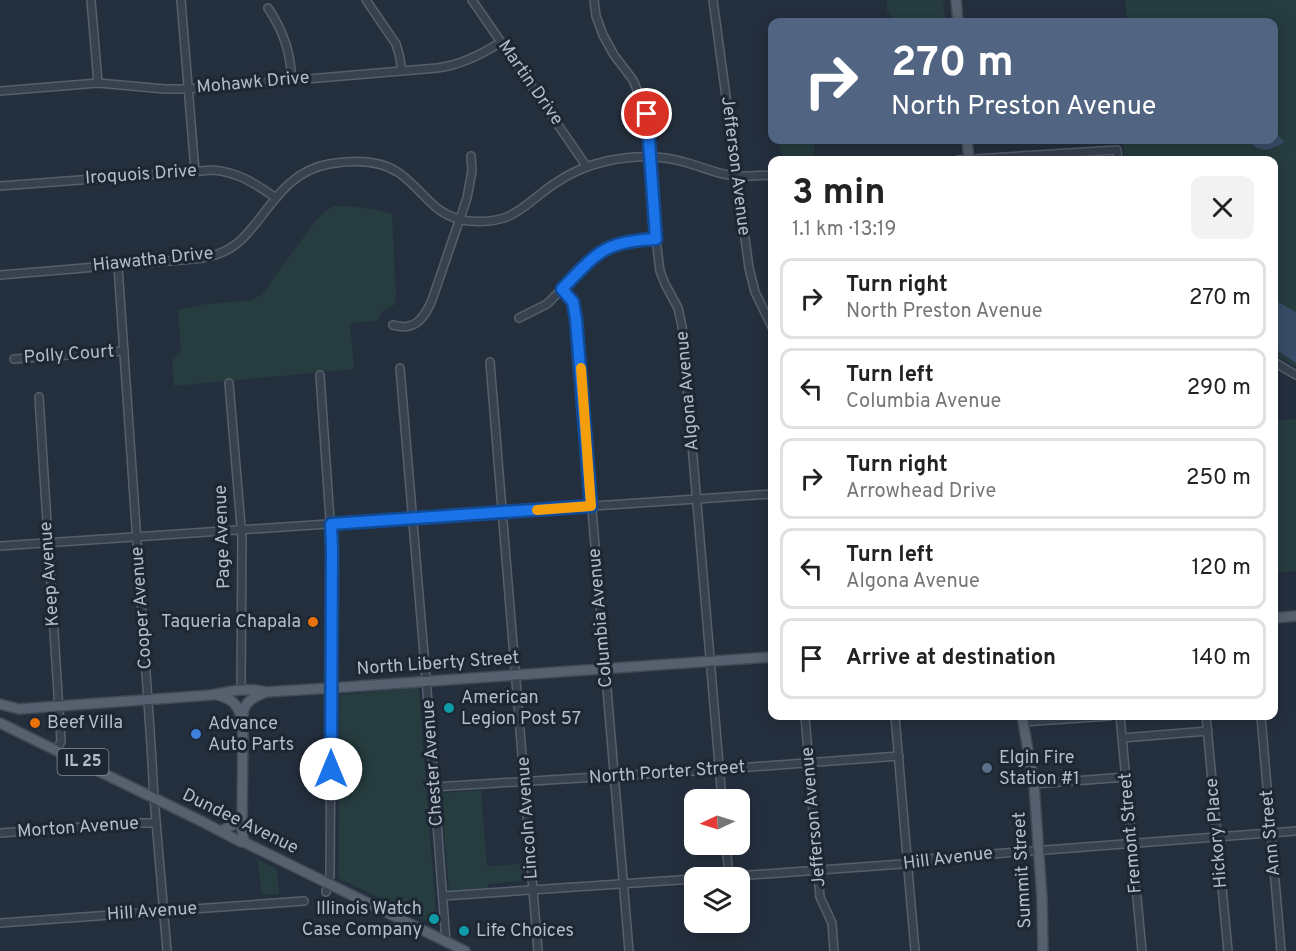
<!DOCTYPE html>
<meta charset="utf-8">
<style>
:root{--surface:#fff;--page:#f2f2f2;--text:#222;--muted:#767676;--line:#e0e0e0}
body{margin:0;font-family:Overpass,sans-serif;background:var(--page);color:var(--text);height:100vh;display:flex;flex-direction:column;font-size:22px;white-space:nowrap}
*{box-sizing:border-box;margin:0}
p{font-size:20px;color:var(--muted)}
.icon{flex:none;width:33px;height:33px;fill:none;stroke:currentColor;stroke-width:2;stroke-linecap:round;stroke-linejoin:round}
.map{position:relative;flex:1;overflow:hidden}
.side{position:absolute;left:768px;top:156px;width:510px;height:564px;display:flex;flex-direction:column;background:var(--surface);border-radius:12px;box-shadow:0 3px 15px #0003}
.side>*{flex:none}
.banner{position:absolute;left:768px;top:18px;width:510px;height:126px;border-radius:12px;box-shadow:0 3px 15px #0003;background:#516482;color:#fff;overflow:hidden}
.needle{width:39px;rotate:266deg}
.buttons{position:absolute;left:684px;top:789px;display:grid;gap:12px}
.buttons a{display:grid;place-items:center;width:66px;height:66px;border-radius:12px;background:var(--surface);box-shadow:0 3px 15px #0003;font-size:30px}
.pin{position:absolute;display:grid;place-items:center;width:51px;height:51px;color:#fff;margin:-26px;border:3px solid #fff;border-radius:50%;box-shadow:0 2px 6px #0007}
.me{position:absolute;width:66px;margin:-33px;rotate:0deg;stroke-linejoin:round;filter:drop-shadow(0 0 4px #0008)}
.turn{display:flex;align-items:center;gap:21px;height:126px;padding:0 24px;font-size:27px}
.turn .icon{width:78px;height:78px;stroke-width:2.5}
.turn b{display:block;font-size:42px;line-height:51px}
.round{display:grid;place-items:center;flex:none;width:63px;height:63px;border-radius:12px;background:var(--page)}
.summary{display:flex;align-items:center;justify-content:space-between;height:102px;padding:0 24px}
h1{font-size:36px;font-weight:700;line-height:45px}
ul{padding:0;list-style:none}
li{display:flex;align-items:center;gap:18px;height:81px;margin:0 12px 9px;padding:0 12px;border:3px solid var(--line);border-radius:12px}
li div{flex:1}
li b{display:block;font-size:22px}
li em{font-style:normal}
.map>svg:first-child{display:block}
</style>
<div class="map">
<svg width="1296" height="951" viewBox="0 0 1296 951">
<rect width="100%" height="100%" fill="#242f3e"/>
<g fill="#263c3f">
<polygon points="887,0 943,0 945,19 897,22 887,11"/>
<polygon points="1125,0 1296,0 1296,367 1274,354 1274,160 1124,160 1123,143 1139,141 1139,140 1274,140 1274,22 1127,22"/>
<polygon points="779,140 814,140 815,160 782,160"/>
<path d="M 334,206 C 354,206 373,208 392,214 L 396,297 L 394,305 L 381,313 L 377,321 L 350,323 L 354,369 L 174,386 L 172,359 L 181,352 L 178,310 L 206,304 L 252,300 L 262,294 L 317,219 L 326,211 Z"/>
<polygon points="1296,419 1296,571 1274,573 1274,421"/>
<polygon points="419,687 421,720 437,926 338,878 340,695"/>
<polygon points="481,790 487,866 522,864 524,881 488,884 488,888 449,891 441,793"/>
<polygon points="257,859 277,869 279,894 262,895"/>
</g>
<g fill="#394c67">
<path d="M 1277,134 L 1284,142 C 1269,151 1261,154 1248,140 L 1274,140 L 1274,137 Z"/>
<polygon points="1274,300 1296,312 1296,363 1274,348"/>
</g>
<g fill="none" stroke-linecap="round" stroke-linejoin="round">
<defs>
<g id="minor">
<polyline points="91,0 98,83"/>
<polyline points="181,0 195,171"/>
<polyline points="366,0 396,44 399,54 402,71"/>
<polyline points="472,0 587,167"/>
<polyline points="594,0 596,16 603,35 614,55 633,80 647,114 656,239 660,271 665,284 678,308 682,326 722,800"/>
<polyline points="713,0 749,268 755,292 772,327"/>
<path d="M 268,8 C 284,32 290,51 292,80"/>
<path d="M 0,91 L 98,83 L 165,89 L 188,89 L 437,68 C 461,65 481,55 501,42"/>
<polyline points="958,160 1117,150 1118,160"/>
<path d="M 0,186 L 213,170 C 238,172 256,184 276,198"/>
<polyline points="118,266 151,745 154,797 167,951"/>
<path d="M 0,275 L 193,259 C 208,258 223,254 235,245 C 244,239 250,230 257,222 C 277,196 294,170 329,164 C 352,160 379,159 399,173 C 425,191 433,217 469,221 C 516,225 523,204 557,182 C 572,172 589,165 607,161 C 631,156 660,155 684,162 C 701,166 718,175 736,176 C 748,177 761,175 772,175"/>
<polyline points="562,289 573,302 576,319 629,951"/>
<polyline points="519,318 547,304 592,259 604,250 624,242 656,239"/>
<path d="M 393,325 C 398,326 404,328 409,326 C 420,324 428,310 432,300 L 467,198 L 472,171 L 471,156"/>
<polyline points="14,359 124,351"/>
<polyline points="490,362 538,951"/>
<polyline points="1274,362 1296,375"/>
<polyline points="400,368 427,690 446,942"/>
<polyline points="320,375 332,549 330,875 326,892"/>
<polyline points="229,383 242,538 241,690"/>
<polyline points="39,397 61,741 57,750"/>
<polyline points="0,546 772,494"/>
<polyline points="805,716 820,897 832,923 834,951"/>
<polyline points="895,716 915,951"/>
<polyline points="1120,716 1142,951"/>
<polyline points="1206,716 1228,951"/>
<polyline points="1261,716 1281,951"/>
<polyline points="1023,722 1110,716"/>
<polyline points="1122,738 1208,731"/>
<polyline points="1034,784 1126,777"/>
<polyline points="434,787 711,770 899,756"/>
<polyline points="0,833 140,823 156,823"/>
<polyline points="726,844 729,876"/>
<polyline points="709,878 902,864 914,860 1296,831"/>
<polyline points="443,896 694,879"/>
<polyline points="0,923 304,901"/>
</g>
<g id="major">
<polyline points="956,0 958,22"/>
<polyline points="967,140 969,160"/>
<polyline points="1274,618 1296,616"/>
<path d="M 217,695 C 230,698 237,703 241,716"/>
<path d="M 0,704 L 19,709 L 211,695 C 229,691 249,687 266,692 L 331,688 L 772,657"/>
<polyline points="1022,716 1034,784 1042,899 1043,951"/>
<polyline points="0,723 199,820 241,842 244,842 465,951"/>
<polyline points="221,831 242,820"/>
<path d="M 244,842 L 242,830 L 243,712 C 247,699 255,697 266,692"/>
</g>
</defs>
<use href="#minor" stroke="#565f6c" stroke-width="10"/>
<use href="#major" stroke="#414a57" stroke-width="12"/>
<use href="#minor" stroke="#38414e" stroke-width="7"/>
<use href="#major" stroke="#56606e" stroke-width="9"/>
</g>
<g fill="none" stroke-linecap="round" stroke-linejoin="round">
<defs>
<path id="route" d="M 331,769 L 332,549 L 331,524 L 591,506 L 576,319 L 573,302 L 562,289 C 597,253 604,241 656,239 L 647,114"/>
</defs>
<use href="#route" stroke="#114b97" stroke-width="15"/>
<use href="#route" stroke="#1a73e8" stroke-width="10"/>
<polyline stroke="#f59e0b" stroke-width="10" points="537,510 591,506 581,368"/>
</g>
<g fill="#e8710a" stroke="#1d2633" stroke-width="2">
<circle cx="313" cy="622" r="6"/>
<circle cx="35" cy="723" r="6"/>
</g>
<g fill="#0f9aa8" stroke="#1d2633" stroke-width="2">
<circle cx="449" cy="708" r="6"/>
<circle cx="434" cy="919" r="6"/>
<circle cx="464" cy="931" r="6"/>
</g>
<circle fill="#3f7fe0" stroke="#1d2633" stroke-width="2" cx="196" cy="734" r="6"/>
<circle fill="#5c6f8a" stroke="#1d2633" stroke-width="2" cx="987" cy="768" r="6"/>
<g text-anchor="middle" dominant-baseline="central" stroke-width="6" stroke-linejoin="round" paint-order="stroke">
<rect fill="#1d2633" stroke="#878f9c" stroke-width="1.5" x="57.5" y="749" width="51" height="26" rx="4.5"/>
<g font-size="16" font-weight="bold" fill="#b4bcc9">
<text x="83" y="762">IL 25</text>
</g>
<g font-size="18" fill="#b4bcc9" stroke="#1d2633">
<text transform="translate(253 83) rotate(-5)">Mohawk Drive</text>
<text transform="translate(530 83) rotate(55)">Martin Drive</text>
<text transform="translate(735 166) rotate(83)">Jefferson Avenue</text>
<text transform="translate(141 175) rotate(-4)">Iroquois Drive</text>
<text transform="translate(153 260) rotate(-6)">Hiawatha Drive</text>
<text transform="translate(69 355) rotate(-4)">Polly Court</text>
<text transform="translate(688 391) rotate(-95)">Algona Avenue</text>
<text transform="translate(223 537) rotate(-92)">Page Avenue</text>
<text transform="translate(50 574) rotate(-94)">Keep Avenue</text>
<text transform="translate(142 608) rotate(-94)">Cooper Avenue</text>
<text transform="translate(601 618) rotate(-95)">Columbia Avenue</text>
<text transform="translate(438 664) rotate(-4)">North Liberty Street</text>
<text transform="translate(433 763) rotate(-94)">Chester Avenue</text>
<text transform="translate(667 773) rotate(-4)">North Porter Street</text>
<text transform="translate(814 817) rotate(-95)">Jefferson Avenue</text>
<text transform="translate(528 818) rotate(-94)">Lincoln Avenue</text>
<text transform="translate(240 822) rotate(26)">Dundee Avenue</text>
<text transform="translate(78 828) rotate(-4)">Morton Avenue</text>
<text transform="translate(1131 833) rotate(-95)">Fremont Street</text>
<text transform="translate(1217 833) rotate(-95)">Hickory Place</text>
<text transform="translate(1271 833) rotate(-95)">Ann Street</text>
<text transform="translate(948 859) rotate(-7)">Hill Avenue</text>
<text transform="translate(1023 870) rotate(-93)">Summit Street</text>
<text transform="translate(152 912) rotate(-4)">Hill Avenue</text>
</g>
<g font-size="18" fill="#b4bcc9" stroke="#1d2633" text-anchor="start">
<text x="301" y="622" text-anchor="end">Taqueria Chapala</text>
<text x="461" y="698">American<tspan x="461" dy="21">Legion Post 57</tspan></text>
<text x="47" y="723">Beef Villa</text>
<text x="208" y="724">Advance<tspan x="208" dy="21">Auto Parts</tspan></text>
<text x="999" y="758">Elgin Fire<tspan x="999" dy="21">Station #1</tspan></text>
<text x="422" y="909" text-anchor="end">Illinois Watch<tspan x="422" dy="21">Case Company</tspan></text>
<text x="476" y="931">Life Choices</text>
</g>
</g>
</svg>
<div class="buttons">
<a><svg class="needle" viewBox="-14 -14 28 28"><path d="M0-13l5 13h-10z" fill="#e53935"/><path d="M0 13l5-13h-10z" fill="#767676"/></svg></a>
<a><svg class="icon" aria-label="layers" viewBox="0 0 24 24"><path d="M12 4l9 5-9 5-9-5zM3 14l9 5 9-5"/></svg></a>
</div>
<div class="pin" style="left:647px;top:114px;background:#d93025"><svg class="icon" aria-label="arrive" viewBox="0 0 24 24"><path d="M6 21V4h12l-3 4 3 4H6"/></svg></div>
<svg class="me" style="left:331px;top:769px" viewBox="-20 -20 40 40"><circle r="19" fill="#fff"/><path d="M0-13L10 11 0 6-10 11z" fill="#1a73e8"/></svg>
<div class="banner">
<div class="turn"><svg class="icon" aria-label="right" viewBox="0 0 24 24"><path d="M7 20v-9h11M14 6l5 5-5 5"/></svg><div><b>270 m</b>North Preston Avenue</div></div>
</div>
<section class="side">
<div class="summary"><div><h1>3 min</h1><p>1.1 km · 13:19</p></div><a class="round"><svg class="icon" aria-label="close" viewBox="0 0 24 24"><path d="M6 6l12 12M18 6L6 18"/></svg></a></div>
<ul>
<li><svg class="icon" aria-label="right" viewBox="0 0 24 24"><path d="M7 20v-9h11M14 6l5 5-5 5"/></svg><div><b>Turn right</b><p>North Preston Avenue</p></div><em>270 m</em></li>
<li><svg class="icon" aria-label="left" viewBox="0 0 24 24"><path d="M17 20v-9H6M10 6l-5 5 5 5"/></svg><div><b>Turn left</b><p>Columbia Avenue</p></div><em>290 m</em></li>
<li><svg class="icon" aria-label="right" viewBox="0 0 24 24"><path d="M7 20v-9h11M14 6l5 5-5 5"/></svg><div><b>Turn right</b><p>Arrowhead Drive</p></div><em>250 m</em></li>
<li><svg class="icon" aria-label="left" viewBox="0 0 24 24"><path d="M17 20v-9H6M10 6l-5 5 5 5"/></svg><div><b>Turn left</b><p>Algona Avenue</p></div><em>120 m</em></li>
<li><svg class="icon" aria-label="arrive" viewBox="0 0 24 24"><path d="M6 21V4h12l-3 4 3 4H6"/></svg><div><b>Arrive at destination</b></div><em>140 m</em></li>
</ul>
</section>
</div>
